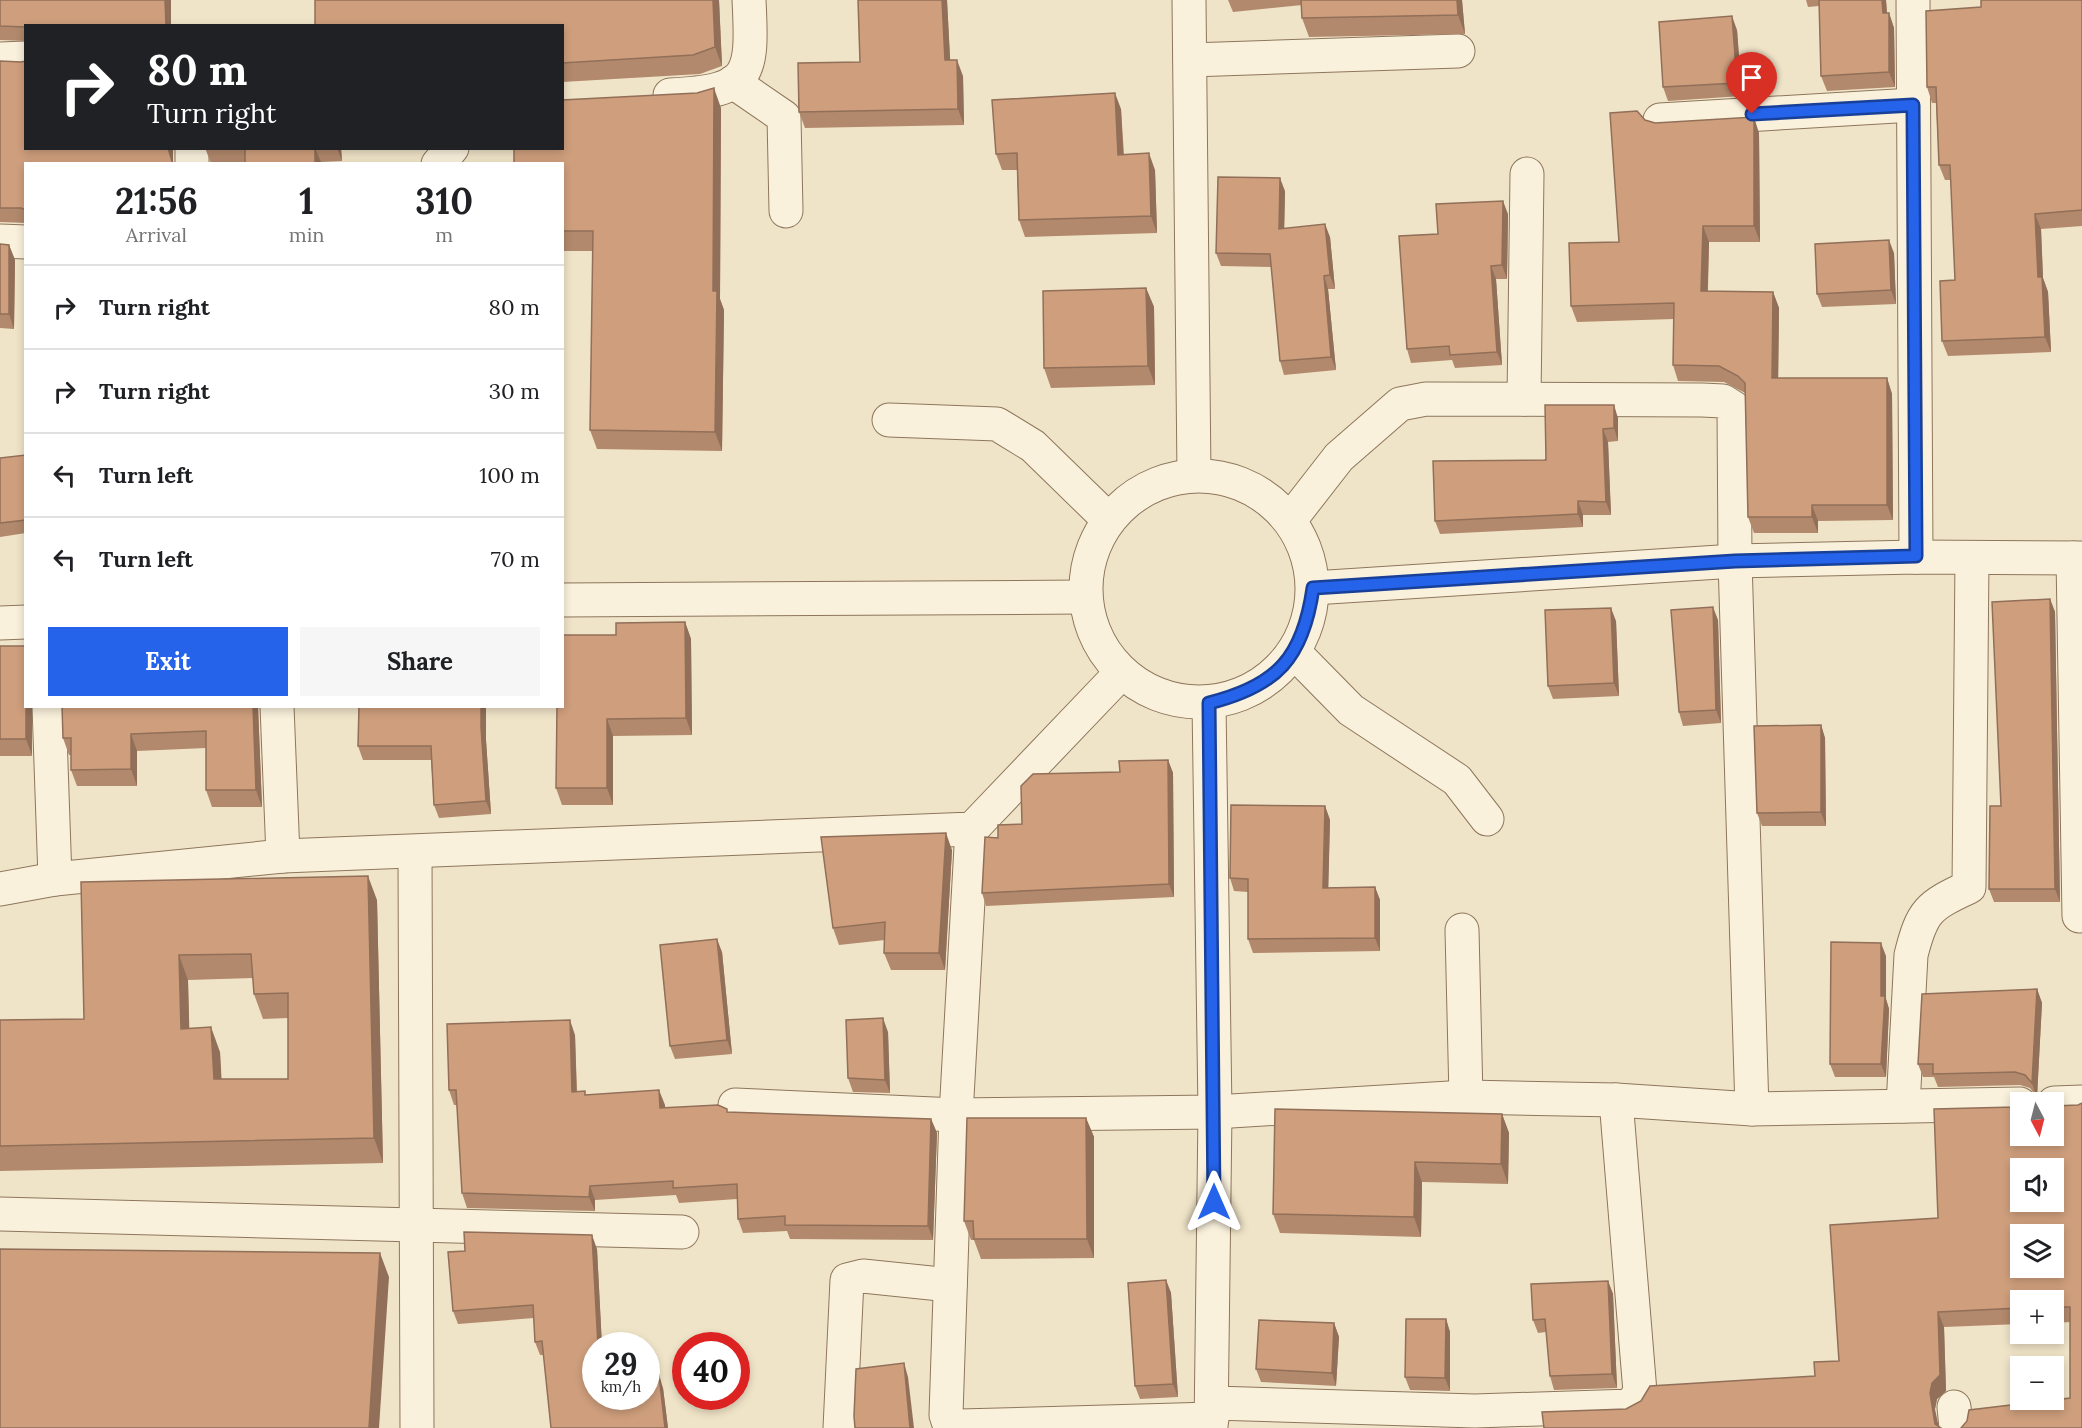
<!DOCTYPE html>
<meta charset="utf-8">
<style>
:root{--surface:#fff;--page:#f6f6f6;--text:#202124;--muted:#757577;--line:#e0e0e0;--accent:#2563eb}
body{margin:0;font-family:Lora,serif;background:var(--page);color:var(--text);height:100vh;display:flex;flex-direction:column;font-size:22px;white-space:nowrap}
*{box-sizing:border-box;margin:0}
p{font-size:20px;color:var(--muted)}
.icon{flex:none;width:33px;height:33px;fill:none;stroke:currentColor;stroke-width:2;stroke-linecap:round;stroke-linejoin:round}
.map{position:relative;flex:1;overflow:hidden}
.side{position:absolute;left:24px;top:162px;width:540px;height:546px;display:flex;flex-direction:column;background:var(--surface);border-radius:0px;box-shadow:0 3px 9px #0003}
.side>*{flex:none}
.hud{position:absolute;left:24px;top:24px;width:540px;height:126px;border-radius:0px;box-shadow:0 3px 9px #0003;background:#202124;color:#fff;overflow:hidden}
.needle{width:39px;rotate:173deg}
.buttons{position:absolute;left:2010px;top:1092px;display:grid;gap:12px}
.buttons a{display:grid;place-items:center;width:54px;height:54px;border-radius:0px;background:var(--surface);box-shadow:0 3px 9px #0003;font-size:30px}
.speed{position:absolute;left:582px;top:1332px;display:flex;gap:12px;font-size:30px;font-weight:700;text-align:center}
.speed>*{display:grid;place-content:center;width:78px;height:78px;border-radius:50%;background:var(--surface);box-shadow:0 3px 9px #0003;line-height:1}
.speed small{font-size:15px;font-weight:400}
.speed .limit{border:9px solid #d22;background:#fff;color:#111}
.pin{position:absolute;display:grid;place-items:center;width:51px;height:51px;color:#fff;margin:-62px -26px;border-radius:50% 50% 50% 0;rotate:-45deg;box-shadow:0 0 6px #0007}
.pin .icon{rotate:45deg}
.me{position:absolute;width:66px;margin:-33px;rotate:0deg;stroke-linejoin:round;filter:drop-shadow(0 0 4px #0008)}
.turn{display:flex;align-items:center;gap:21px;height:126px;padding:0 24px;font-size:27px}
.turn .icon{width:78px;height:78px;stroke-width:2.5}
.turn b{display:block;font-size:42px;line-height:51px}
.eta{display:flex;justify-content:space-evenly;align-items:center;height:102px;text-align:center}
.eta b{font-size:36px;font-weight:700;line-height:42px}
.primary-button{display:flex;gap:12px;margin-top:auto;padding:12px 24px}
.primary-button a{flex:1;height:69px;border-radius:0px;background:var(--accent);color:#fff;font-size:24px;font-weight:700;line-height:69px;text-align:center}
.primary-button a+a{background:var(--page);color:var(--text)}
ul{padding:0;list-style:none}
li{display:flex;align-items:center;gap:18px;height:84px;padding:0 24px;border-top:2px solid var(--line)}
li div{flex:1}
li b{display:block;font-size:22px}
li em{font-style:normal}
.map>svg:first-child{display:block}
</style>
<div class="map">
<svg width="2082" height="1428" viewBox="0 0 2082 1428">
<rect width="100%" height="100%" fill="#f0e4c8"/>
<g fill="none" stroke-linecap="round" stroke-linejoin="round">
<defs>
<g id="minor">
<polyline points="1913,0 1916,557"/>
<polyline points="0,59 26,58"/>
<polyline points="1190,60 1458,51"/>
<polyline points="733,82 784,117 786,211"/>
<path d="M 670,95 C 751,91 753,77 749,0"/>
<polyline points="1660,120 1913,105"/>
<polyline points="192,148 192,164"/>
<polyline points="438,164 452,148"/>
<polyline points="0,241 26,242"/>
<polyline points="1524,399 1527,174"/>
<polyline points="889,420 997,424 1033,446 1109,520"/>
<polyline points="1290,520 1339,457 1400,404 1426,399 1702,400 1723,401 1734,408 1735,561 1752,1109"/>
<polyline points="2073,558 2079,916"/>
<polyline points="1294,652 1351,710 1457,780 1487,819"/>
<polyline points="49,706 55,879 283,856 972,829 1121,673"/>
<polyline points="277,706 283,856"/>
<polyline points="972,829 956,1115 946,1415 949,1424 960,1426 1212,1419"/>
<polyline points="415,852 417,1428"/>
<polyline points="0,889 55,879"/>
<polyline points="1462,930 1466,1097"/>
<polyline points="2054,1103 2082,1102"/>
<polyline points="735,1105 956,1115 1215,1112 1466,1097 1616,1100 1752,1109 2020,1104"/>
<path d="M 1903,1106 L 1911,955 C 1922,911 1928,906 1969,887 L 1972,558"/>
<polyline points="0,1214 682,1232"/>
<polyline points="1213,1403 1475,1411 1631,1406 1640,1392 1616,1100"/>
<polyline points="1954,1407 1956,1428"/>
<polyline points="840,1428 847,1280 863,1276 950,1285"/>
</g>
<g id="tertiary">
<polyline points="1189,0 1194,475"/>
<circle cx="1199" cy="589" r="113"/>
<polyline points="1313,588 1735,561 1916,557 2082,558"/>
<polyline points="562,600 1084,597"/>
<polyline points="0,623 26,622"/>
<polyline points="1209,703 1215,1112 1211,1428"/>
</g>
</defs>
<use href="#minor" stroke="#8d765c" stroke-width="35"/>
<use href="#tertiary" stroke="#8d765c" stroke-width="35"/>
<use href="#minor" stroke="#faf1dc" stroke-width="33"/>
<use href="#tertiary" stroke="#faf1dc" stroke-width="33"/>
</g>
<g fill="#b2896c" fill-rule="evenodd">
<polygon points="0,0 171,0 171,26 26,26 26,41 0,40"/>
<polygon points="719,0 722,66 700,74 562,82 562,26"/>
<polygon points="858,0 947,0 950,60 963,76 964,125 805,128 799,112 860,62"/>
<polygon points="1228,0 1462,0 1465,34 1309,37 1302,18 1302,5 1233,12"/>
<polygon points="1806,0 1886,0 1887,13 1889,13 1894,28 1895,87 1827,91 1821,76 1819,6 1808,7"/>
<polygon points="2082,0 2082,226 2041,229 2043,278 2048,292 2051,352 1948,356 1942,341 1955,280 1951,180 1945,180 1939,165 1936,103 1932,103 1927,87"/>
<polygon points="1737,30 1742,96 1668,101 1663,87"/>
<polygon points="0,61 173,148 173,164 26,164 26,223 0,222"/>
<polygon points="721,108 720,299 724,310 722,451 597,449 590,430 593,251 562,251 562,164"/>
<polygon points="1121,109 1124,154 1155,170 1157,233 1025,237 1019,220 1017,170 1002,170 996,154"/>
<polygon points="1645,120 1655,123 1759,133 1760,242 1709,242 1708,291 1773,292 1779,308 1778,378 1887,378 1892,394 1893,520 1818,521 1818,533 1754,533 1748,517 1745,393 1724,382 1678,381 1673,365 1674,319 1577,322 1571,306 1619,242"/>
<polygon points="205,148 341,148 342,161 321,162 321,164 211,163"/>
<polygon points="1285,191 1284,228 1330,237 1335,289 1328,289 1336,370 1284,375 1280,361 1271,267 1221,266 1216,253"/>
<polygon points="1508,214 1507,279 1496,279 1502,365 1455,368 1452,360 1411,363 1407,349 1438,234"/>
<polygon points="0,244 9,245 15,260 14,329 0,328"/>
<polygon points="1894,253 1896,304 1822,307 1817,294"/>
<polygon points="1146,288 1154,307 1155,385 1051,388 1044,368"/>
<polygon points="1618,418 1618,441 1608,442 1611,515 1583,515 1583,527 1440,534 1435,521"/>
<polygon points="26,455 26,533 0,537 0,458"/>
<polygon points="2050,599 2055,612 2060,902 1994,902 1989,889 2001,806"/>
<polygon points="1718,620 1721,723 1683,726 1679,712"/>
<polygon points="1616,621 1619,696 1553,699 1548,686"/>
<polygon points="685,622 691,639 692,735 613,736 613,805 562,805 556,788 616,635"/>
<polygon points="0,646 32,756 0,756"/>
<polygon points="62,706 258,706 262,807 212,807 206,790 206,748 137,751 137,786 77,786 71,770 71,755 69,755 63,738"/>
<polygon points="359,706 486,706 486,740 491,814 439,818 434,805 431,760 363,760 358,746"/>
<polygon points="1821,725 1825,738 1826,826 1762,826 1757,813"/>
<polygon points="1168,760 1173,773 1174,897 986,906 982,893 998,838 1120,772"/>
<polygon points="1325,806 1330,820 1328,888 1375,887 1380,900 1380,951 1253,953 1248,939 1248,892 1234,891 1230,878"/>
<polygon points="952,850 945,970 891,970 884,953 885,940 839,945 833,928"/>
<path d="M 81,882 L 377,900 L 383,1163 L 0,1171 L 0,1020 L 84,1019 ZM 253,978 L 254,994 L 263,1019 L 288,1018 L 288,1079 L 221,1079 L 220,1052 L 189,1029 L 188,980 Z"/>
<polygon points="722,952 732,1054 675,1059 670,1046"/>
<polygon points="1886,956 1886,999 1889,1009 1886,1077 1835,1077 1830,1064"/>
<polygon points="2037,989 2042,1003 2037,1097 2030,1088 2020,1085 1938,1087 1934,1077 1923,1077 1918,1064"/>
<polygon points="888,1032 890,1093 853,1092 848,1078"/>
<polygon points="575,1035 577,1091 586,1095 665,1105 665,1108 728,1112 931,1119 937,1133 933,1240 790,1239 787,1231 743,1233 738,1219 737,1199 679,1203 676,1195 595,1200 595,1211 467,1208 462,1193 457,1105 454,1105 449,1090"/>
<polygon points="2078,1105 2070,1398 2070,1322 2054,1323 2054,1300 2020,1300 2020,1324 1944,1327 1946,1391 1937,1399 1935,1409 1626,1409 1815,1376 1839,1361 1938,1218 2020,1136"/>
<polygon points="1502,1114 1509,1133 1508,1184 1422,1182 1421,1237 1280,1233 1273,1214"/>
<polygon points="1086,1118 1094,1137 1094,1258 981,1259 974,1240 971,1240 964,1221"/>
<polygon points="597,1249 602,1346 596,1346 596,1396 663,1388 668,1428 551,1428 544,1355 540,1355 535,1342 534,1318 458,1324 453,1311"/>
<polygon points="1166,1280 1171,1293 1178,1397 1140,1399 1135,1386"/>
<polygon points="1608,1281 1613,1294 1617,1388 1554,1390 1550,1376 1546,1332 1538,1333 1533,1320"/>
<polygon points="1446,1319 1450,1332 1450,1391 1410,1390 1405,1377"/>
<polygon points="1334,1323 1339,1337 1336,1386 1261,1382 1256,1369"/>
</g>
<g fill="#916f58">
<polygon points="165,0 171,0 171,26 166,26"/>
<polygon points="713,0 719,0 722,66 715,47"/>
<polygon points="942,0 947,0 951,76 945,60"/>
<polygon points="1457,0 1462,0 1465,34 1458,15"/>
<polygon points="1882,0 1886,0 1888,28 1883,13"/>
<polygon points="1889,13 1894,28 1895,87 1889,72"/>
<polygon points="1732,16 1737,30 1742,96 1737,83"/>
<polygon points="957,60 963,76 964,125 958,109"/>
<polygon points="714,88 721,108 720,299 724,310 722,451 715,432 713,291"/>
<polygon points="1115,93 1121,109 1124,171 1118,155"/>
<polygon points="1754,117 1759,133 1760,242 1754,226"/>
<polygon points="168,148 173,148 173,164 172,164"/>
<polygon points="315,148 321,162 321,164 315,164"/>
<polygon points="337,148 341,148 342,161"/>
<polygon points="1149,153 1155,170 1157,233 1151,216"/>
<polygon points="1280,178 1285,191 1284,242 1279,229"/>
<polygon points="1503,201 1508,214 1507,279 1502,265"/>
<polygon points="2035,214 2041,229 2043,278 2048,292 2051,352 2045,337 2038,277"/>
<polygon points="1325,224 1330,237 1335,289 1330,275"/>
<polygon points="1703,226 1709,242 1707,307 1701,291"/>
<polygon points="1889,240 1894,253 1896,304 1891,290"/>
<polygon points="9,245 15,260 14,329 9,314"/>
<polygon points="1491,266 1496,279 1502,365 1497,352"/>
<polygon points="1324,276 1328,289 1336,370 1331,357"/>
<polygon points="1146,288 1154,307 1155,385 1148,366"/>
<polygon points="1773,292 1779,308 1778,394 1772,378"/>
<polygon points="1887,378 1892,394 1893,520 1887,505"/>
<polygon points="1614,405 1618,418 1618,441 1614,428"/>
<polygon points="1603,429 1608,442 1611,515 1606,502"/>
<polygon points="1578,501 1583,515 1583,527 1578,514"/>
<polygon points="1812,505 1818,521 1818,533 1812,517"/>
<polygon points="2050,599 2055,612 2060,902 2055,889"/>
<polygon points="1713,607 1718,620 1721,723 1716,710"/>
<polygon points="1611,608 1616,621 1619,696 1614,683"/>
<polygon points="685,622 691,639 692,735 686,718"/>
<polygon points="26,706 32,706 32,756 26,739"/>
<polygon points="253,706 258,706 262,807 256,790"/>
<polygon points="481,706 486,706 486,740 491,814 486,801 481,727"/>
<polygon points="607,719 613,736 613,805 607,788"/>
<polygon points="1821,725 1825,738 1826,826 1821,812"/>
<polygon points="131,734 137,751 137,786 131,769"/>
<polygon points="1168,760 1173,773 1174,897 1169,884"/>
<polygon points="1325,806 1330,820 1328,901 1323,888"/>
<polygon points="946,833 952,850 945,970 939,953"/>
<polygon points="368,876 377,900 383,1163 374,1138"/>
<polygon points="1375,887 1380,900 1380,951 1375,938"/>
<polygon points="717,939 722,952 732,1054 727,1040"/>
<polygon points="1881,943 1886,956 1886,999 1889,1009 1886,1077 1881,1064"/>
<polygon points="179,955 188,980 190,1054 181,1029"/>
<polygon points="2037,989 2042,1003 2037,1097 2032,1083"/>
<polygon points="883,1018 888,1032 890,1093 885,1080"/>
<polygon points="570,1020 575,1035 577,1106 572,1092"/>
<polygon points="211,1027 220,1052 223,1104 214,1079"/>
<polygon points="659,1090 665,1105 666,1123 660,1108"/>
<polygon points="1502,1114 1509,1133 1508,1184 1501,1164"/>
<polygon points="1086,1118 1094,1137 1094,1258 1087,1239"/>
<polygon points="931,1119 937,1133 933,1240 928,1226"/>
<polygon points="1415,1162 1422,1182 1421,1237 1414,1217"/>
<polygon points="590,1186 595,1200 595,1211 589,1197"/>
<polygon points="592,1235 597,1249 602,1346 598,1346"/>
<polygon points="380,1253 389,1277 379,1428 369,1428"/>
<polygon points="1166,1280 1171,1293 1178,1397 1173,1384"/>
<polygon points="1608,1281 1613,1294 1617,1388 1612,1374"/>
<polygon points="1938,1312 1944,1327 1946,1391 1937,1399 1935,1409 1939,1428 1935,1424 1930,1393"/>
<polygon points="1446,1319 1450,1332 1450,1391 1445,1378"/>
<polygon points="1334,1323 1339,1337 1336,1386 1332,1373"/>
<polygon points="904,1363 908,1377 914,1428 910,1428"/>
<polygon points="659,1375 663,1388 668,1428 665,1428"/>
</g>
<g fill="#cf9f7d" stroke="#916f58" stroke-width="1.5" fill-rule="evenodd">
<polygon points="0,0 165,0 166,26 26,26 26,27 0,26"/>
<polygon points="315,0 713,0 715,47 693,55 562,63 562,26 315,26"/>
<polygon points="858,0 942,0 945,60 957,60 958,109 799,112 798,63 860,62"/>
<polygon points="1301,0 1457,0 1458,15 1302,18"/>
<polygon points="1819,0 1882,0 1883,13 1889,13 1889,72 1821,76"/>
<polygon points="1981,0 2082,0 2082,210 2035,214 2038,277 2042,277 2045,337 1942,341 1940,281 1955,280 1950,165 1939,165 1936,87 1927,87 1926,11 1981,7"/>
<polygon points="1732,16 1737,83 1663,87 1659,22"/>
<polygon points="0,61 21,62 26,61 26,148 168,148 172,161 172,164 26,164 26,210 21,208 0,208"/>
<polygon points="714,88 713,291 717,291 715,432 590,430 593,231 562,231 562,164 514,164 514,148 562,148 562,100 697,93"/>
<polygon points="1115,93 1118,155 1149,153 1151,216 1019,220 1017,153 996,154 992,100"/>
<polygon points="1637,111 1645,120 1655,123 1754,117 1754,226 1703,226 1701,291 1773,292 1772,378 1887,378 1887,505 1812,505 1812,517 1748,517 1745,383 1738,376 1719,366 1673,365 1674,303 1571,306 1569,243 1619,242 1610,113"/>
<rect x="245" y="148" width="70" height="16"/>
<polygon points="1218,177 1280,178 1279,229 1325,224 1330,275 1324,276 1331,357 1280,361 1270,254 1216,253"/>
<polygon points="1503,201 1502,265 1491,266 1497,352 1450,355 1449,346 1407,349 1399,236 1438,234 1436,204"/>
<polygon points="1889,240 1891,290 1817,294 1815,244"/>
<polygon points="0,244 9,245 9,314 0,314"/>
<polygon points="1146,288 1148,366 1044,368 1043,291"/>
<polygon points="1545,405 1614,405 1614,428 1603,429 1606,502 1578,501 1578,514 1435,521 1433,461 1546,460"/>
<polygon points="26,455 26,520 0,523 0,458"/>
<polygon points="2050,599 2055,889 1989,889 1990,806 2001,806 1992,602"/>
<polygon points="1713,607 1716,710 1679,712 1671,610"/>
<polygon points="1611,608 1614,683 1548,686 1545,610"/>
<polygon points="685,622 686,718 607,719 607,788 556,788 557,706 562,706 562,635 616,635 616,623"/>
<rect x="0" y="646" width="26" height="93"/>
<polygon points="62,706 253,706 256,790 206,790 206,731 131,734 131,769 71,770 71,738 63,738"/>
<polygon points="359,706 481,706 481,727 486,801 434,805 431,746 358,746"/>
<polygon points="1821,725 1821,812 1757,813 1754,726"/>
<polygon points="1168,760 1169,884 982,893 985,837 998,838 998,825 1022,824 1021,786 1033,774 1120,772 1119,761"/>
<polygon points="1231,805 1325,806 1323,888 1375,887 1375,938 1248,939 1248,879 1230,878"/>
<polygon points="946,833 939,953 884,953 885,922 833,928 821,837"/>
<path d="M 368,876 L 374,1138 L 0,1146 L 0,1020 L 84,1019 L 81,882 ZM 251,954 L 254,994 L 288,993 L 288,1079 L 214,1079 L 211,1027 L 181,1029 L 179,955 Z"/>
<polygon points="717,939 727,1040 670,1046 660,945"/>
<polygon points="1831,942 1881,943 1881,996 1885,996 1881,1064 1830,1064"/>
<polygon points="2037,989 2032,1083 2025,1075 2015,1072 1933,1074 1933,1064 1918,1064 1922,994"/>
<polygon points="883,1018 885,1080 848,1078 846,1020"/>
<polygon points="570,1020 572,1092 585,1091 585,1095 659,1090 660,1108 718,1105 727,1109 727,1112 931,1119 928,1226 785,1225 785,1216 738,1219 737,1184 673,1188 673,1181 590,1186 589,1197 462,1193 456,1090 449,1090 447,1024"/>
<polygon points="2032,1095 2032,1099 2040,1102 2026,1102"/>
<path d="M 2082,1103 L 2082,1428 L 1961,1428 L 1967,1421 L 1969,1410 L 2070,1398 L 2070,1307 L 2054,1307 L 2054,1300 L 2020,1300 L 2020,1308 L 1938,1312 L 1940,1375 L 1932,1383 L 1930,1393 L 1935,1424 L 1941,1428 L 1544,1428 L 1542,1412 L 1626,1409 L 1641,1401 L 1650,1386 L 1815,1376 L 1814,1362 L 1839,1361 L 1830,1225 L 1938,1218 L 1934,1109 L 2015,1107 L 2020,1105 L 2020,1136 L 2054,1136 L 2054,1106 L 2078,1105 ZM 2020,1168 L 2054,1168 L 2054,1202 L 2020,1202 ZM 2020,1234 L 2054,1234 L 2054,1268 L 2020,1268 Z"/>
<polygon points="1275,1109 1502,1114 1501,1164 1415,1162 1414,1217 1273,1214"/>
<polygon points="967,1118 1086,1118 1087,1239 974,1239 973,1221 964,1221"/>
<polygon points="464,1232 592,1235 598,1346 596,1346 596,1396 646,1396 646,1377 659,1375 665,1428 551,1428 542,1341 535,1342 533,1305 453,1311 448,1252 465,1251"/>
<polygon points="0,1249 380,1253 369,1428 0,1428"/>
<polygon points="1166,1280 1173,1384 1135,1386 1128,1283"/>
<polygon points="1608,1281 1612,1374 1550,1376 1545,1319 1533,1320 1531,1284"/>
<polygon points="1406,1319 1446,1319 1445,1378 1405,1377"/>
<polygon points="1259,1320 1334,1323 1332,1373 1256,1369"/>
<polygon points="904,1363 910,1428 855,1428 854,1416 856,1369"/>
</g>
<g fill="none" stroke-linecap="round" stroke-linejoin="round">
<defs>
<path id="route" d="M 1214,1202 L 1209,703 C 1277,686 1303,658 1313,588 L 1735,561 L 1916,556 L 1913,105 L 1752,114"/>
</defs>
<use href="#route" stroke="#184099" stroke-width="15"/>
<use href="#route" stroke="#2563eb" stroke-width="10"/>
</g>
</svg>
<div class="buttons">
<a><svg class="needle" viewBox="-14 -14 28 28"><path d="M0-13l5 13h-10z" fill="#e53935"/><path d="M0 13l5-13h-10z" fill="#757577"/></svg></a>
<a><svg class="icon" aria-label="sound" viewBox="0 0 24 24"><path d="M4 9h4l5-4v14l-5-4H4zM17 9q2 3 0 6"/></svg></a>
<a><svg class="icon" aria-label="layers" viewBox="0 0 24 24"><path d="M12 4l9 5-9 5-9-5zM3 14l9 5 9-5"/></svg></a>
<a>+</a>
<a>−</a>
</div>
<div class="speed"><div>29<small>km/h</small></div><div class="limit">40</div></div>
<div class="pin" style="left:1752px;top:114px;background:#d93025"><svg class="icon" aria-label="arrive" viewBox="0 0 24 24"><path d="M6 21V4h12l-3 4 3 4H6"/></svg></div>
<svg class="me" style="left:1214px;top:1202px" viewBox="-20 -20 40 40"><path d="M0-17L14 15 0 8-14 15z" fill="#2563eb" stroke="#fff" stroke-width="4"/></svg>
<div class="hud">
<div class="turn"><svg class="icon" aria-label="right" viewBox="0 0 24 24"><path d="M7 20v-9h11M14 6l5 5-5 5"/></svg><div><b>80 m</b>Turn right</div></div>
</div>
<section class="side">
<div class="eta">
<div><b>21:56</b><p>Arrival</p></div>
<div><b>1</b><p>min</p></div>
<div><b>310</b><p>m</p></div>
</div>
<ul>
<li><svg class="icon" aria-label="right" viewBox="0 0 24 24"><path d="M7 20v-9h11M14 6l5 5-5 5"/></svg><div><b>Turn right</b></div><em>80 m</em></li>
<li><svg class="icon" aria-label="right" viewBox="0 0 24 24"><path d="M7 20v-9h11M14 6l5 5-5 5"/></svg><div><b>Turn right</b></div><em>30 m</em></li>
<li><svg class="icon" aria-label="left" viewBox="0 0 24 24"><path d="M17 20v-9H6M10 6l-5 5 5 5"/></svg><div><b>Turn left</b></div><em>100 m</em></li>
<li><svg class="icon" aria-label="left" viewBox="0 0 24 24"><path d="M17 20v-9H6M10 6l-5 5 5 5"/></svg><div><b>Turn left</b></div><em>70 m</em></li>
</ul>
<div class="primary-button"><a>Exit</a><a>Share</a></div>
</section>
</div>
